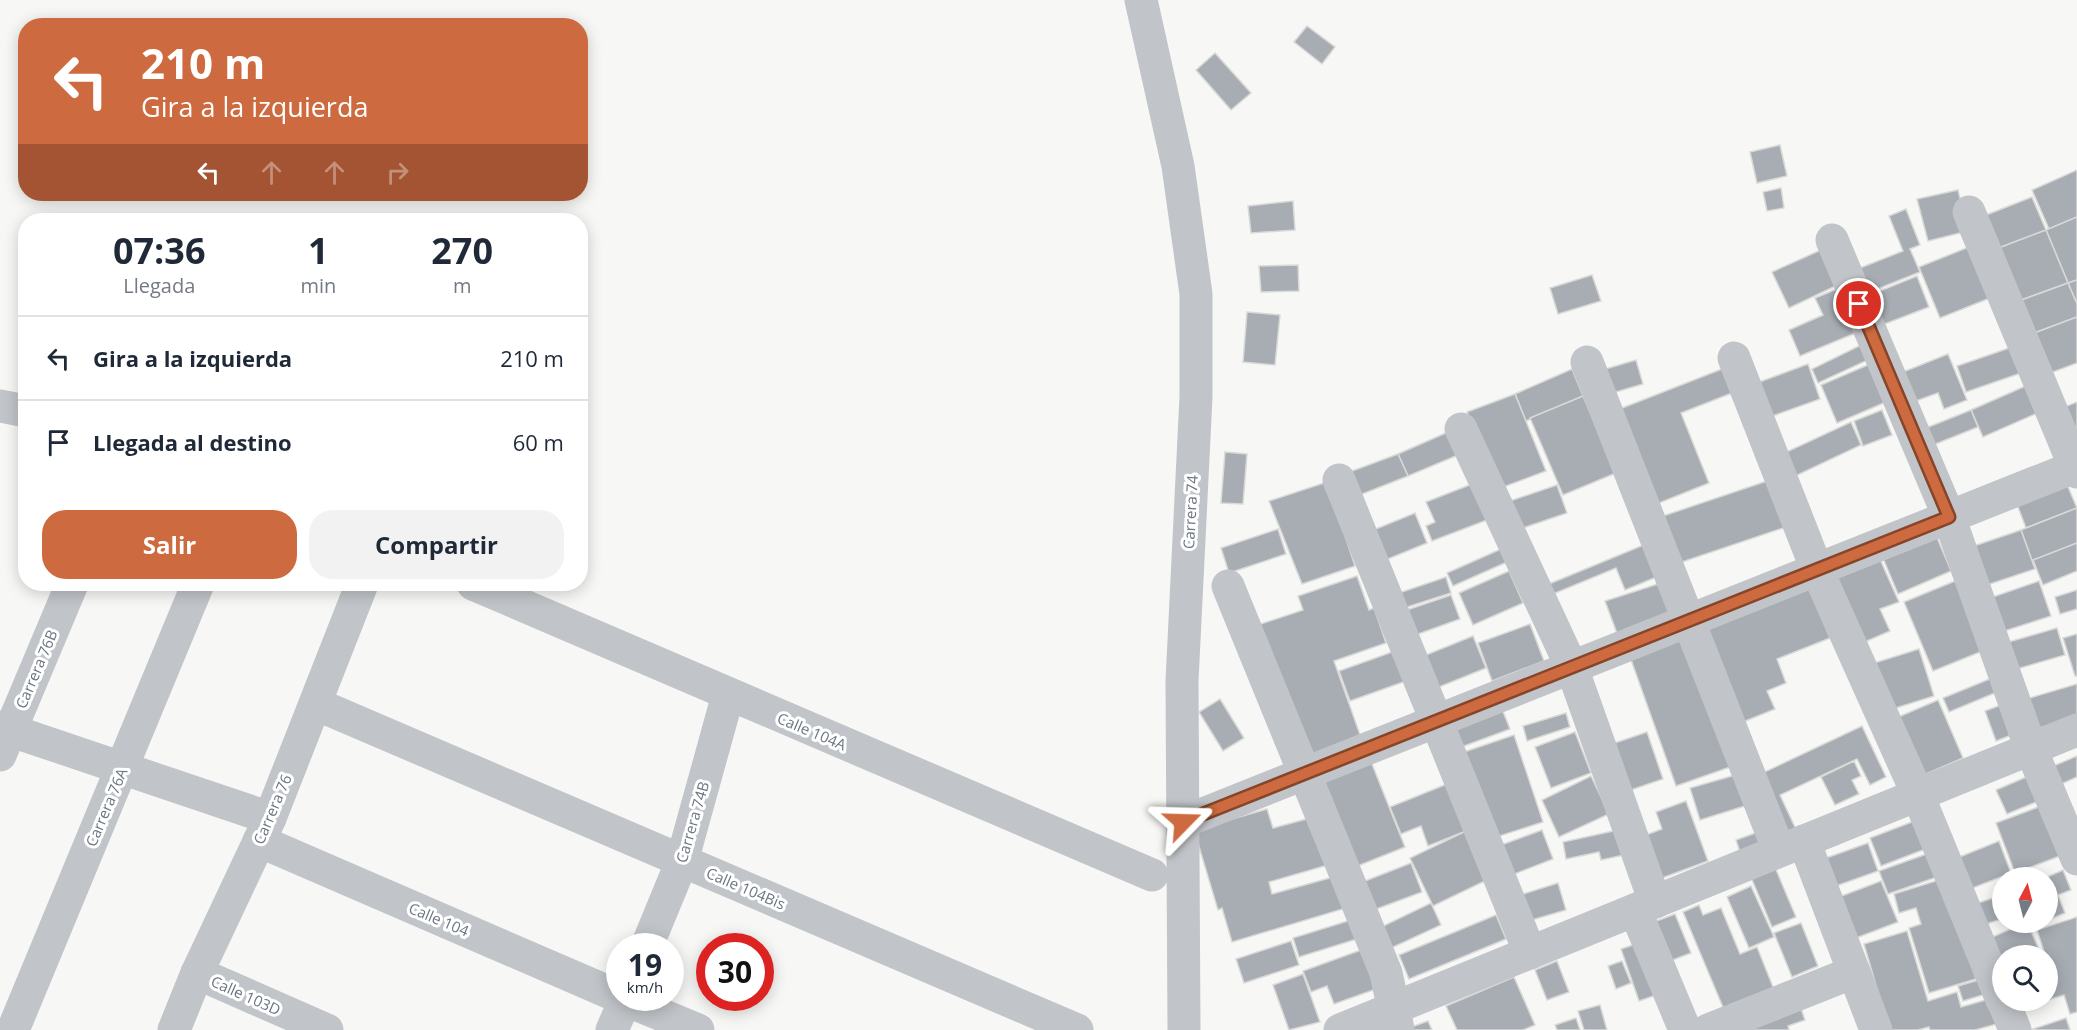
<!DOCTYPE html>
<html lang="es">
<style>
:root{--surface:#fff;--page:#f2f2f3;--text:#1f2937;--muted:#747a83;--line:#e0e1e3;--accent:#ce6a3f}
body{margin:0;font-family:"Open Sans",sans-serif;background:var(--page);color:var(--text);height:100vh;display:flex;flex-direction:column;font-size:22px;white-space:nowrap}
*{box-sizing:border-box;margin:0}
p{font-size:20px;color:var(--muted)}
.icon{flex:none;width:33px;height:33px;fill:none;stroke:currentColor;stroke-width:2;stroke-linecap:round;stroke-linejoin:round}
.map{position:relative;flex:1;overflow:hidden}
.panel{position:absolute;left:18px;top:213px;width:570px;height:378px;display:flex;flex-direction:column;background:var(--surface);border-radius:24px;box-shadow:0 3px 15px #0003}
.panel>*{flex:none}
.banner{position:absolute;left:18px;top:18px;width:570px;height:183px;border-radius:24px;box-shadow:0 3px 15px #0003;background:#ce6a3f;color:#fff;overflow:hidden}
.needle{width:39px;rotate:7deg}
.buttons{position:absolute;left:1992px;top:867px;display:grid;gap:12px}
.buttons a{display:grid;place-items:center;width:66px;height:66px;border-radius:50%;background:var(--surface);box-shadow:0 3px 15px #0003;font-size:30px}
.speed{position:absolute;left:606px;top:933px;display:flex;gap:12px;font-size:30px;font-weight:700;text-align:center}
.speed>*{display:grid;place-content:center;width:78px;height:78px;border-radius:50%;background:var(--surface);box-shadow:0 3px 15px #0003;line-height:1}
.speed small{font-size:15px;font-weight:400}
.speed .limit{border:9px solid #d22;background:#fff;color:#111}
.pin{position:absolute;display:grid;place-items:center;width:51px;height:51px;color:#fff;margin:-26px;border:3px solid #fff;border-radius:50%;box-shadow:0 2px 6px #0007}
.me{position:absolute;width:66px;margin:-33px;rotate:68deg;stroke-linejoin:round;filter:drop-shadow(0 0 4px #0008)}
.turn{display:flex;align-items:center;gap:21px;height:126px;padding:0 24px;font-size:27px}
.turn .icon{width:78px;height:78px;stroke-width:2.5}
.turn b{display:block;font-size:42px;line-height:51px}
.lanes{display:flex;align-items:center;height:57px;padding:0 24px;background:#0003;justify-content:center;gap:30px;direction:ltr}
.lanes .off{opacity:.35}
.eta{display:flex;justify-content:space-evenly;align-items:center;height:102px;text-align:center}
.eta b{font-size:36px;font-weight:700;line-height:42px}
.button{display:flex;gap:12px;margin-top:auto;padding:12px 24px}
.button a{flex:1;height:69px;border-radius:24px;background:var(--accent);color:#fff;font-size:24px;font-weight:700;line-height:69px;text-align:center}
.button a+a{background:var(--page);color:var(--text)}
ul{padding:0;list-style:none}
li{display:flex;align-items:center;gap:18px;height:84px;padding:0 24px;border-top:2px solid var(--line)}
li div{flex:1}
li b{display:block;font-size:22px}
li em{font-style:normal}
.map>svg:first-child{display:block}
</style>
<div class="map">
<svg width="2077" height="1030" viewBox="0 0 2077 1030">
<rect width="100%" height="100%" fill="#f7f7f5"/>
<g fill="#a7adb3" stroke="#d9d9d7" stroke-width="1.5">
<polygon points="1307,26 1335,47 1322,64 1294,42"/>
<polygon points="1215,53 1251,93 1231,110 1196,70"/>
<polygon points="1780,145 1787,176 1757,183 1750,152"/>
<polygon points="2077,170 2077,217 2049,229 2032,190"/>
<polygon points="1781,188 1784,208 1767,211 1763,192"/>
<polygon points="1958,190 1968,231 1928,241 1917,199"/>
<polygon points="2032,197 2046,230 1996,249 1981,217"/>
<polygon points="1293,201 1295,230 1251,233 1248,206"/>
<polygon points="1906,209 1920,245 1910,249 1920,272 1865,294 1855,270 1903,251 1889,216"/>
<polygon points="2077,217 2077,280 2068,283 2046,230"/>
<polygon points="2046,230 2068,283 2016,302 1996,249"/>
<polygon points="1974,245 1995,296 1940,318 1919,267"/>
<polygon points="1823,249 1840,284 1789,308 1772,272"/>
<polygon points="1298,265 1299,291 1261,292 1259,266"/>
<polygon points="1592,275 1601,301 1558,314 1550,288"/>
<polygon points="1917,276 1929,307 1882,325 1870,295"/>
<polygon points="2077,280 2077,304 2068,283"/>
<polygon points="2068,283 2077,304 2077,317 2029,335 2016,302"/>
<polygon points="1839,288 1858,332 1800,356 1789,330 1823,315 1815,298"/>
<polygon points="1247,312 1280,315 1275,365 1243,362"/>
<polygon points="2077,317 2077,363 2045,375 2029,335"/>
<polygon points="1863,344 1870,359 1818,383 1812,369"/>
<polygon points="2015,346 2024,372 1966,392 1957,366"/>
<polygon points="1948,354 1967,400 1944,409 1938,393 1910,403 1898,374"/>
<polygon points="1636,360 1643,384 1609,394 1602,370"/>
<polygon points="1808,364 1820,399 1767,418 1754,384"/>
<polygon points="1870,364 1886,402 1837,423 1821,385"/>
<polygon points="1572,369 1583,396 1526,421 1515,394"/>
<polygon points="1722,369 1732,393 1681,413 1709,483 1654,505 1617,410"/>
<polygon points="2030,384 2042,411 1983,437 1971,410"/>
<polygon points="1515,394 1546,471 1498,489 1467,412"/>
<polygon points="1583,396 1616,473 1563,495 1530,418"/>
<polygon points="2077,402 2077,428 2065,432 2057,410"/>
<polygon points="1882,410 1892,435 1863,446 1854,421"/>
<polygon points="1971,410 1978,427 1928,447 1921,430"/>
<polygon points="1851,422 1861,445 1791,478 1780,455"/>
<polygon points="1448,432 1458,455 1408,476 1398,454"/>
<polygon points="1225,452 1247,454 1243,504 1221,503"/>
<polygon points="1398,454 1408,476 1352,498 1344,474"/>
<polygon points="1770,480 1786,527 1673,565 1657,518"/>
<polygon points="2065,480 2077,508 2026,528 2015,499"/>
<polygon points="1327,482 1355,566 1302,584 1269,501"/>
<polygon points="1472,484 1487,520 1432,541 1426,526 1435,522 1426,502"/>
<polygon points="1557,485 1567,513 1517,530 1507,502"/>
<polygon points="2077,508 2077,543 2032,561 2021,530"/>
<polygon points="1415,513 1427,543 1378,563 1366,533"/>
<polygon points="1933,528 1951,571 1898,594 1880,551"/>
<polygon points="1278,529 1286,554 1229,573 1221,548"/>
<polygon points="2021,530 2035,569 1981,587 1968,548"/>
<polygon points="2077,543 2077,571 2043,585 2033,560"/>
<polygon points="1646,544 1659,576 1625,590 1616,568 1553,594 1549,584"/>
<polygon points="1501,549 1507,562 1453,586 1447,573"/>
<polygon points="1879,557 1899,602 1880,609 1890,631 1860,644 1831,578"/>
<polygon points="1509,571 1523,603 1473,625 1459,593"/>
<polygon points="1357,576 1369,610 1374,608 1386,643 1334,661 1365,749 1307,769 1255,626 1303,610 1298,596"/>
<polygon points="1446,577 1451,593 1401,609 1396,594"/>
<polygon points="1955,581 1985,650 1933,671 1904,602"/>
<polygon points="2039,581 2051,616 1998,633 1987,599"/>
<polygon points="1661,583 1673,617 1618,636 1605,601"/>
<polygon points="1809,587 1830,638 1777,659 1786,683 1767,691 1775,709 1738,724 1700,632"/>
<polygon points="2077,590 2077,609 2060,614 2055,597"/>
<polygon points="1451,595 1460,619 1407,638 1398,613"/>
<polygon points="1530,624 1544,661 1492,681 1478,643"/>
<polygon points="2057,628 2065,655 2013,670 2005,643"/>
<polygon points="1685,634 1733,766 1676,786 1629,654"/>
<polygon points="2077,634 2077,676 2075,676 2063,638"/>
<polygon points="1473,636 1486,668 1434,689 1421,657"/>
<polygon points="1919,649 1934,696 1883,712 1871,664"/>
<polygon points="1395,651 1406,681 1350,701 1339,671"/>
<polygon points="1997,676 2002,690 1949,712 1943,698"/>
<polygon points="2077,684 2077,717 2033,730 2023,700"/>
<polygon points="1220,699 1244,738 1223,751 1199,712"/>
<polygon points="1498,699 1510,729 1456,749 1445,719"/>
<polygon points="1938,700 1963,758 1912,780 1896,718"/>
<polygon points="2006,703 2017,733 1996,741 1985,711"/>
<polygon points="1566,713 1570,727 1527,741 1523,726"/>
<polygon points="1862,726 1886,777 1870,785 1857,759 1780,795 1800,838 1787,844 1754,777"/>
<polygon points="1575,732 1591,773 1551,788 1535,747"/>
<polygon points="1647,732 1663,779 1619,794 1603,747"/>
<polygon points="1514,735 1543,822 1490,839 1461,753"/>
<polygon points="2077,756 2077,777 2059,785 2051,767"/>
<polygon points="1370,759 1405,847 1355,867 1320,779"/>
<polygon points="1854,761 1861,776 1852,780 1859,794 1835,805 1821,777"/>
<polygon points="1739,774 1748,805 1700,820 1690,788"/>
<polygon points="2031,775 2041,800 2007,814 1996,790"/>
<polygon points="1591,776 1609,814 1559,837 1542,800"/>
<polygon points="1447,784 1466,831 1428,846 1421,826 1401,834 1390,807"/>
<polygon points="1686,801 1708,861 1651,882 1635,839 1662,829 1656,812"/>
<polygon points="2041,806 2060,856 2015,873 1996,823"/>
<polygon points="1267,809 1273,828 1314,817 1328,865 1269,882 1272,894 1337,876 1346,908 1232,942 1222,908 1218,910 1194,830"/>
<polygon points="1917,820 1928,848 1881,866 1870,838"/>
<polygon points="1542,830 1553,859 1504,878 1493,848"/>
<polygon points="1618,830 1624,855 1601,860 1599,852 1566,859 1563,842"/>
<polygon points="1466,831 1489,879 1433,906 1410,858"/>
<polygon points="1761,831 1764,841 1741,855 1736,840"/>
<polygon points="1999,841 2011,873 1965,891 1952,860"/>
<polygon points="1868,843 1878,871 1836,886 1826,858"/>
<polygon points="1932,852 1940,876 1888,894 1879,871"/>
<polygon points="1411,863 1422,892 1371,911 1360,883"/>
<polygon points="1774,865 1796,917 1772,927 1750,875"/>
<polygon points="2063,870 2071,890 2058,895 2065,913 2048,920 2048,878 2045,878"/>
<polygon points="1945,878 1976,979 1929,993 1909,928 1921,924 1916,908 1899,913 1894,894"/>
<polygon points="1881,881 1898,922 1856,938 1839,897"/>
<polygon points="1558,883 1566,910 1525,922 1517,896"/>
<polygon points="1751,886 1774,937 1749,948 1727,897"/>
<polygon points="2002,895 2002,919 1983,925 1975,904"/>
<polygon points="1431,903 1441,925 1389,949 1379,928"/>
<polygon points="1699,905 1703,915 1721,908 1740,954 1757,947 1775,992 1725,1012 1683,912"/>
<polygon points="1675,914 1691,953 1662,964 1646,925"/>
<polygon points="1496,915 1506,939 1409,979 1399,955"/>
<polygon points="2077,917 2077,1012 2070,1014 2064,995 2048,1000 2048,974 2051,973 2037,930"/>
<polygon points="1351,920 1357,939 1299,957 1293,938"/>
<polygon points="2027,922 2042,956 2002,956 2002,968 1990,938"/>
<polygon points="1801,923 1818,966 1792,977 1774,933"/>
<polygon points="1907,931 1928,1001 1957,992 1961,1007 1989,999 1997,1024 1975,1030 1930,1030 1929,1027 1918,1030 1889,1030 1864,944"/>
<polygon points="1291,941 1299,965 1244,983 1236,959"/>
<polygon points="1645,941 1662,993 1639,1001 1621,949"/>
<polygon points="1361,950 1376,989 1334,1004 1327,986 1311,992 1303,971"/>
<polygon points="1557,961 1569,992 1547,1000 1535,970"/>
<polygon points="1622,961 1631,983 1616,989 1608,966"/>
<polygon points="1303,974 1320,1022 1289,1030 1273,985"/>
<polygon points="1514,977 1535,1025 1523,1030 1457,1030 1446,1006"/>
<polygon points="1982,979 1986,994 1963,1001 1958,986"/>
<polygon points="1798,1000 1805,1020 1788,1026 1789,1030 1715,1030"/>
<polygon points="2015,1000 2046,1000 2018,1010"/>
<polygon points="1600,1005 1607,1030 1584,1030 1578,1011"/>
<polygon points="1576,1018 1580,1030 1557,1030 1555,1025"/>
<polygon points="2066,1018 2070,1030 2030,1030"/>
<polygon points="1428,1021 1432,1030 1406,1030 1406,1029"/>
</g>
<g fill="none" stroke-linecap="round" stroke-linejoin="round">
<g stroke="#c1c4c8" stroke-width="33">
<polyline points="1141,0 1178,166 1196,294 1196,397 1182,681 1184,1030"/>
<polyline points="1969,212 2077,472"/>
<polyline points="1832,240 1949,517 2031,749 2077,859"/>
<polyline points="1734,358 1817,570 1918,795 2002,1000"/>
<polyline points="1587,362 1779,851"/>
<polyline points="0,406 26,411"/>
<polyline points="1461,429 1572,668 1655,902"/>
<polyline points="1339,480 1530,953"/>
<polyline points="473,584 1152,875"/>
<polyline points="1228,586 1386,973 1398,1029"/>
<polyline points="316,704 1077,1030"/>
<polyline points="0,727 270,818"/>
<polyline points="0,755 72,584"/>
<polyline points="1183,822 2077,466"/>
<polyline points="259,841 620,997"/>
<polyline points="1804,841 1876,1030"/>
<polyline points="1635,910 1685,1030"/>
<polyline points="647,946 682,861 728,695"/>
<polyline points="197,973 327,1030"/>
<polyline points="621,998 698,1030"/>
<polyline points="2003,1000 2015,1030"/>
<polyline points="13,1030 198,584"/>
<polyline points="174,1030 197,973 270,818 362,584"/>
<polyline points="612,1030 626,998"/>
<polyline points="1340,1030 2077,730"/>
<polyline points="1708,1030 1854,972"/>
</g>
</g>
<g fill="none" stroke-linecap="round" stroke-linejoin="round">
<defs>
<polyline id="route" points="1183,822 1949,517 1859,304"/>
</defs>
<use href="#route" stroke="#864529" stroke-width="15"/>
<use href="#route" stroke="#ce6a3f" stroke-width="10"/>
</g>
<g text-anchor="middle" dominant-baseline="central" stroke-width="6" stroke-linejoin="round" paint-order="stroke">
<g font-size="15" fill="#6a7682" stroke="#fff">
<text transform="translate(1190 512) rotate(-87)">Carrera 74</text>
<text transform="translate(36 669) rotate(-67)">Carrera 76B</text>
<text transform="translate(812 731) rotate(23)">Calle 104A</text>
<text transform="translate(106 807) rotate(-67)">Carrera 76A</text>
<text transform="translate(272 809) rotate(-67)">Carrera 76</text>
<text transform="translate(692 822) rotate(-74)">Carrera 74B</text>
<text transform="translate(746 888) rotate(23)">Calle 104Bis</text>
<text transform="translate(439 919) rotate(23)">Calle 104</text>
<text transform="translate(246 995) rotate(24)">Calle 103D</text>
</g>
</g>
</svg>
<div class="buttons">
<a><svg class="needle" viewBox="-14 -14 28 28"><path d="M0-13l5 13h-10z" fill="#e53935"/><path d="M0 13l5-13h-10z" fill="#747a83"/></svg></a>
<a><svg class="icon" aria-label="search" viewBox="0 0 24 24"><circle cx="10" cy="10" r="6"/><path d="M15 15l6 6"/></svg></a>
</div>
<div class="speed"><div>19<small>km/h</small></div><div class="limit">30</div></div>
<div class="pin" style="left:1859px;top:304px;background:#d93025"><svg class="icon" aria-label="arrive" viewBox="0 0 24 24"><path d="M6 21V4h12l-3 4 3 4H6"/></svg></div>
<svg class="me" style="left:1183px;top:822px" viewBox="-20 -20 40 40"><path d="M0-17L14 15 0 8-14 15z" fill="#ce6a3f" stroke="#fff" stroke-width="4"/></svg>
<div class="banner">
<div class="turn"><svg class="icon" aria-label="left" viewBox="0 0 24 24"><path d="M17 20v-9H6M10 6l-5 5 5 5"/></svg><div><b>210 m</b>Gira a la izquierda</div></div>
<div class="lanes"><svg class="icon" aria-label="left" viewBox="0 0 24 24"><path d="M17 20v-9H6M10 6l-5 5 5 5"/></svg><svg class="icon off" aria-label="ahead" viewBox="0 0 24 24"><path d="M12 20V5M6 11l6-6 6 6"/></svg><svg class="icon off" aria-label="ahead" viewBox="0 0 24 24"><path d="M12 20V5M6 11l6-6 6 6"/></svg><svg class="icon off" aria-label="right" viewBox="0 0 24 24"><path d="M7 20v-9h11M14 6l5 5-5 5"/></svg></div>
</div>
<section class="panel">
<div class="eta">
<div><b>07:36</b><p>Llegada</p></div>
<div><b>1</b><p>min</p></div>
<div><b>270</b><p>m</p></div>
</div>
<ul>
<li><svg class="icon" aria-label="left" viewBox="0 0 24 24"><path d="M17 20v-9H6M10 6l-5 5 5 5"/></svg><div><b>Gira a la izquierda</b></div><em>210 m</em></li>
<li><svg class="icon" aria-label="arrive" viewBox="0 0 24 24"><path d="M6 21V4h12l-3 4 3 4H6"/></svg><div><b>Llegada al destino</b></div><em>60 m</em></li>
</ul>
<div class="button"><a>Salir</a><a>Compartir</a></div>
</section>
</div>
